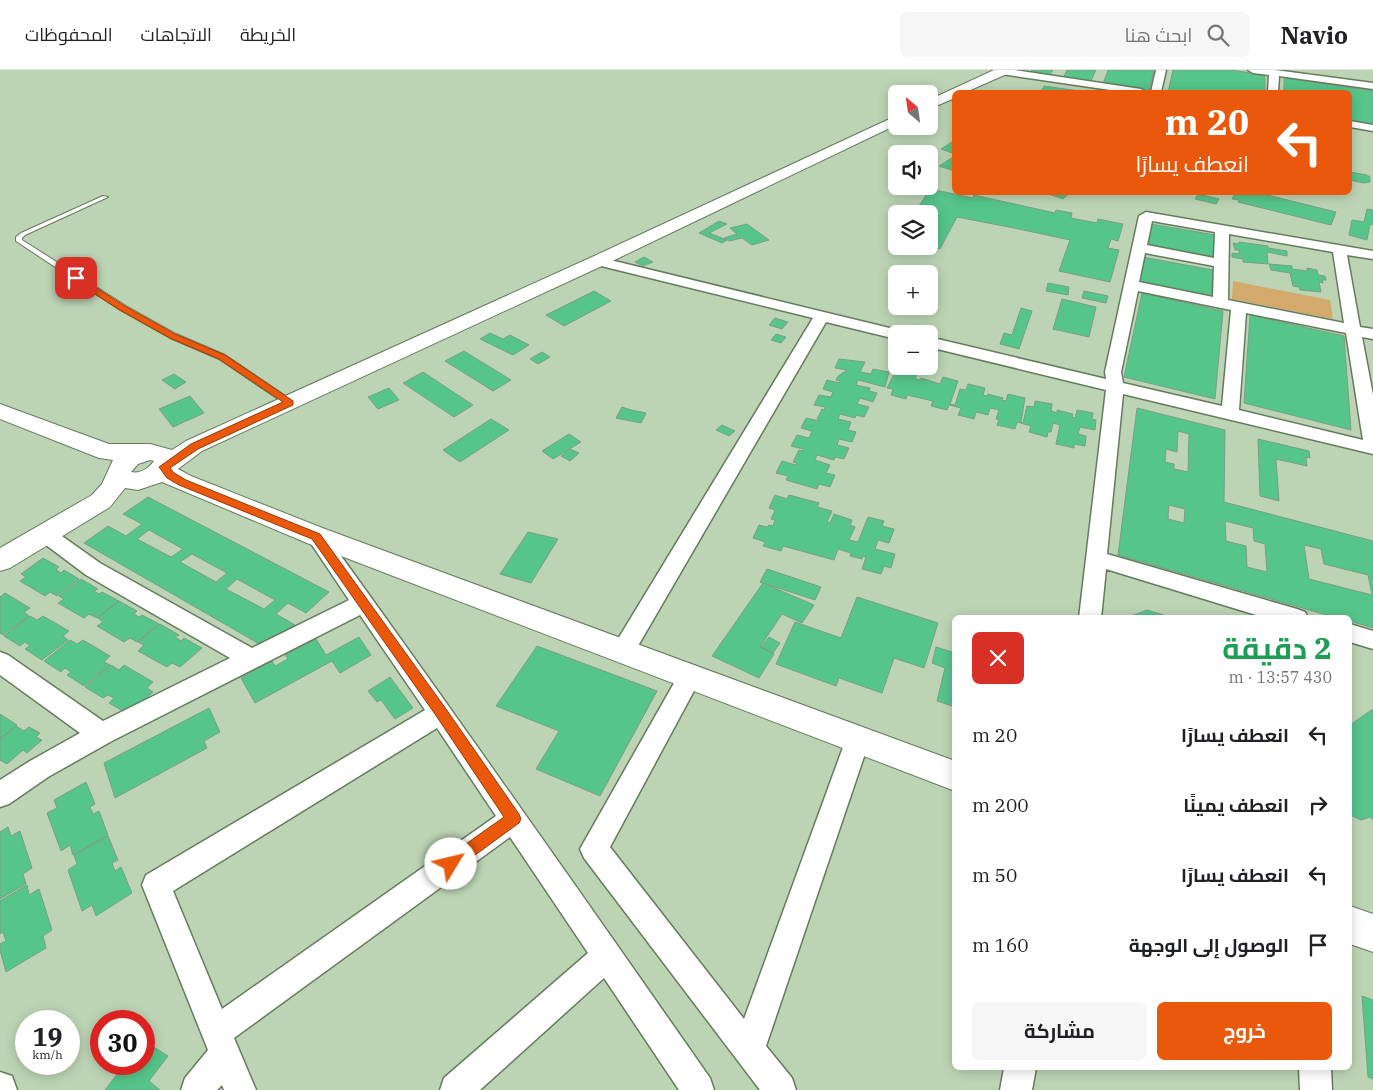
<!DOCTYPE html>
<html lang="ar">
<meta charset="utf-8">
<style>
:root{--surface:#fff;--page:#f6f6f6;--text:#202124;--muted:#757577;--line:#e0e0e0;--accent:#ea580c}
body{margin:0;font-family:"IBM Plex Serif",Cairo,serif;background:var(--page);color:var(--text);direction:rtl;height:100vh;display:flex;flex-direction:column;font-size:19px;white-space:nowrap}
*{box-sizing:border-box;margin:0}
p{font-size:16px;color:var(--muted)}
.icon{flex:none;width:28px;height:28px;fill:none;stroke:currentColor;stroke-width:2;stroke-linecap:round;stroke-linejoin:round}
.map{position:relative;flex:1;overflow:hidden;direction:ltr}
.drawer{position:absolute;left:952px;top:545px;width:400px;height:455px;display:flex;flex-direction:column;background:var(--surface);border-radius:8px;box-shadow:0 2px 12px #0003;direction:rtl}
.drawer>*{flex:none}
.guide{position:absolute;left:952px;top:20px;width:400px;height:105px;border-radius:8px;box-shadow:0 2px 12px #0003;direction:rtl;background:#ea580c;color:#fff;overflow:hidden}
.needle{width:32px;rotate:331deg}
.buttons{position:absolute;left:888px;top:15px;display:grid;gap:10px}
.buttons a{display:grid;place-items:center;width:50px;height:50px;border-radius:8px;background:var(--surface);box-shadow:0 2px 12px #0003;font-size:25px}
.speed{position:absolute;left:15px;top:940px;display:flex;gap:10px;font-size:25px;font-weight:700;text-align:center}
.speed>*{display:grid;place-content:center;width:65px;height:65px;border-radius:50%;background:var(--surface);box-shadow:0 2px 12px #0003;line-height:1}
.speed small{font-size:12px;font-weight:400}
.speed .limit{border:8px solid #d22;background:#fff;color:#111}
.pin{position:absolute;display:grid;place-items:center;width:42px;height:42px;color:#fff;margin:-21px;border-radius:10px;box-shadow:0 2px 8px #0006}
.me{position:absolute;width:55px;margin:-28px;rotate:54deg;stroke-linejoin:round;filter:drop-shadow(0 0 4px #0008)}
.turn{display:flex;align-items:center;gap:18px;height:105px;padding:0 20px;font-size:22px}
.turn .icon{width:65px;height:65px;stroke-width:2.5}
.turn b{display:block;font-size:35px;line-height:42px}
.round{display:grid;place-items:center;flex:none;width:52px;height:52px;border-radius:8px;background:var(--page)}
.head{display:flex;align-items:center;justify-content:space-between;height:85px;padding:0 20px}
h1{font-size:30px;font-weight:700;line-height:38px;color:#1e9e55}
.action{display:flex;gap:10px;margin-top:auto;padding:10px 20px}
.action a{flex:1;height:58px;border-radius:8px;background:var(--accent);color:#fff;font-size:20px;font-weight:700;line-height:58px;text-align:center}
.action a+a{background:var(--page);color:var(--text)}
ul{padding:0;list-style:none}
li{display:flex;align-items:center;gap:15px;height:70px;padding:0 20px}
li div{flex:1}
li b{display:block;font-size:19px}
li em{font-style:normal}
header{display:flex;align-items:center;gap:30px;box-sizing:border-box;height:70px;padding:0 25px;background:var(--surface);border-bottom:1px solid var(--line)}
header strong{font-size:24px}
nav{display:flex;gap:28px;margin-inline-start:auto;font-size:18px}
.search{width:350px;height:45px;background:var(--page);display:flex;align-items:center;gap:12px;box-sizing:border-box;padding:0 18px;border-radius:8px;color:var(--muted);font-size:19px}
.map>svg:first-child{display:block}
</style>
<header>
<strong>Navio</strong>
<div class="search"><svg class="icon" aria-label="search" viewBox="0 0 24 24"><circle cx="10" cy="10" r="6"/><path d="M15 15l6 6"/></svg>ابحث هنا</div>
<nav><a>الخريطة</a><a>الاتجاهات</a><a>المحفوظات</a></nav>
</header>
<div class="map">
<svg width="1373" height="1020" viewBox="0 0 1373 1020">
<rect width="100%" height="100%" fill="#bcd4b4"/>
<polygon fill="#d3aa6b" points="1233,211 1330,230 1333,249 1232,229"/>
<g fill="#56c58a" stroke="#7a9e88" fill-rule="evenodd">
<polygon points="1032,0 1053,0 1049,6 1029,3"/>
<polygon points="1067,0 1096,0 1090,13 1063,8"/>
<polygon points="1108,0 1154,0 1149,21 1103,14"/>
<polygon points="1173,0 1230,0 1265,5 1265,22 1168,22"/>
<polygon points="1284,8 1373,21 1373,56 1350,53 1350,22 1284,22"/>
<polygon points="1044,16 1086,22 1041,22"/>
<polygon points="955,70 955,84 941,79"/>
<polygon points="955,86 955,101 939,96"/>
<polygon points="1350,102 1367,105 1370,107 1370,112 1364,113 1350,110"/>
<polygon points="930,119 973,128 974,125 1055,143 1056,140 1072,143 1071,148 1097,153 1098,149 1123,154 1118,171 1111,169 1108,178 1119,180 1110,212 1059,201 1070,170 1014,158 957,147 940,179 928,176 929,144 914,144"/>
<polygon points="1043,122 1071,122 1063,129"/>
<polygon points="1243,122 1255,122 1336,142 1331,155 1238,132 1239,130 1232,129 1235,123 1242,124"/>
<polygon points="1198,124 1219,129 1216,134 1195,129"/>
<polygon points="1367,139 1373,140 1373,155 1370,154 1367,170 1349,165 1352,150 1364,152"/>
<polygon points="719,151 727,154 709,163 727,170 722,173 699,163"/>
<polygon points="747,154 769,170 752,175 742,168 729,171 724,168 737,164 730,158"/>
<polygon points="1151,154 1215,165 1215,187 1149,175"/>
<polygon points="1239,172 1268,176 1268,178 1287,181 1287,186 1267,182 1268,194 1243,192 1243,189 1232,187 1232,183 1239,184 1239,180 1235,180 1233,173 1239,174"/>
<polygon points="644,187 653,192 643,196 635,192"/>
<polygon points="1143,187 1213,200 1211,226 1139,212"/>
<polygon points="1269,194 1292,196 1292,199 1307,201 1307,198 1317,200 1318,205 1325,206 1326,210 1322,210 1323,213 1319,212 1321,222 1300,220 1299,217 1293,216 1290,203 1271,200"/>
<polygon points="1048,213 1069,217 1068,225 1046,221"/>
<polygon points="594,221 611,231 564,256 546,245"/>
<polygon points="1084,221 1108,226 1106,233 1082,228"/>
<polygon points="1142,223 1223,241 1215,329 1124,307"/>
<polygon points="1062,229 1096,237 1089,267 1053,259"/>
<polygon points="1021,238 1032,241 1019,279 1000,274 1004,263 1012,265"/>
<polygon points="1250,245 1344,266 1351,360 1244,333"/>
<polygon points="775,248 788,252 782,259 769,255"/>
<polygon points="490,263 503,269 510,265 529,275 513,285 480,269"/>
<polygon points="776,264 786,267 781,273 771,270"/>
<polygon points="464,281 511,310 493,321 445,291"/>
<polygon points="542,282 550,287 538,294 530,289"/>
<polygon points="839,289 865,292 860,302 871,304 873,299 889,302 885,317 858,310 856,315 870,318 869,321 877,323 873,332 860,328 857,334 869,337 864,347 856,345 855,348 840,344 838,349 851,352 848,360 856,362 852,372 839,369 837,375 849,378 844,389 835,387 834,390 817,385 815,390 830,395 826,403 835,405 830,417 819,414 817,419 786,410 788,406 776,403 782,391 796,395 797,393 793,392 799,380 803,381 803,379 791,376 797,365 809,368 812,361 801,358 806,348 819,351 820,350 817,349 822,339 824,340 825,337 814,335 819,325 831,327 833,322 823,319 827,310 839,313 840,311 836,310 838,306 847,300 835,298"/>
<polygon points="903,298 918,302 915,309 920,310 921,308 940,314 943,307 958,311 950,334 955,335 960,319 966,320 968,314 985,318 983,325 987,326 988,324 1003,328 1002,330 1006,331 1008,324 1025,328 1021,352 1023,353 1027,336 1034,337 1035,331 1052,334 1051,341 1057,343 1057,340 1073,344 1072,347 1075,348 1077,340 1093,343 1092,349 1096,350 1095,360 1080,357 1078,364 1086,366 1085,376 1074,374 1074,378 1056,374 1060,355 1053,353 1051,362 1048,362 1047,367 1029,362 1031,356 1017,352 1015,359 997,355 999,350 996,349 999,340 990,338 988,345 976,342 974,349 958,345 961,338 949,335 947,340 931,336 933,331 907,325 906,329 891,325 893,319 887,318 891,310 895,303 900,304"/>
<polygon points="423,302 473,335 454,347 403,313"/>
<polygon points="174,304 186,312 175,319 162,310"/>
<polygon points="389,318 399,330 378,339 368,327"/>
<polygon points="190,326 204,343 173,357 159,339"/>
<polygon points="622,337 631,340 646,343 641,353 616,348"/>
<path d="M 1137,338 L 1225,360 L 1224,432 L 1373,471 L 1373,558 L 1350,551 L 1350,548 L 1337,548 L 1118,485 ZM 1178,361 L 1189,364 L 1188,402 L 1174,399 L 1174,394 L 1165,392 L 1166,379 L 1177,382 ZM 1169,435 L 1185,439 L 1184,453 L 1168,449 ZM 1225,451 L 1253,458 L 1254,471 L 1265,474 L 1267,502 L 1247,497 L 1246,476 L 1226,471 ZM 1304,475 L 1321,479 L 1324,494 L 1368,505 L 1372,525 L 1309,509 Z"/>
<polygon points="491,349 509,360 460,392 443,380"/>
<polygon points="722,355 735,361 729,366 716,360"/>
<polygon points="569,364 581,372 553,389 542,381"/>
<polygon points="1258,369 1309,381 1310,388 1306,387 1307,396 1276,389 1279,431 1260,426"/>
<polygon points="570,379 579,383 570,391 561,386"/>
<polygon points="775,425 787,429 789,425 819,433 817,437 832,441 827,452 830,453 834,444 852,450 850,455 855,457 849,470 858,472 868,447 884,451 882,456 894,459 889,473 878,470 875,479 895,484 891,498 884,496 881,504 862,499 866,487 863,486 862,489 850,486 851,483 838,479 834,490 783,476 781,481 763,476 765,472 753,468 759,455 767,457 769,455 773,456 775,450 771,449 775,440 769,438"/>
<path d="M 148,427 L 329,522 L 306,543 L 288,533 L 276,544 L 295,555 L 268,579 L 84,473 L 108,456 L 126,466 L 142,454 L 123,444 ZM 149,460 L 183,479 L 171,487 L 137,469 ZM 192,484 L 227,503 L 216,512 L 180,492 ZM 237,509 L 275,530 L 264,539 L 226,519 Z"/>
<polygon points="528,462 558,469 531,513 500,504"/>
<polygon points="43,488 59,497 56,500 61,503 64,500 79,509 57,526 50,522 45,526 20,511 26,507 21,504"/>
<polygon points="767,499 821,517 815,530 760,512"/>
<polygon points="81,509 98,519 94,521 99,524 102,522 119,531 97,548 89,544 84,548 58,533 64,529 59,526"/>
<polygon points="763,513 814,535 802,553 782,544 760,577 774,584 759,608 712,586"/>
<polygon points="5,523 30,538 24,542 29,546 3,565 0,563 0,527"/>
<polygon points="857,527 938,553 924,598 894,588 882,623 839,608 836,616 776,594 795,552 841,568"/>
<polygon points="119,531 137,541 134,544 139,547 142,545 159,554 137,572 130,568 124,572 97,556 103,552 98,548"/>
<polygon points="1147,540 1167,546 1168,548 1126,548"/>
<polygon points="30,546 37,550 43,546 69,561 63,566 68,570 42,590 25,579 30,576 25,572 20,576 4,566"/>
<polygon points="160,554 179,565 175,567 181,571 184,568 202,578 180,597 172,593 167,597 138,581 144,575 138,572"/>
<polygon points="359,567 371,585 340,603 332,591 255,633 241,608 272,591 275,596 288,589 285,585 316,569 326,585"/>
<polygon points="769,567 780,573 773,583 761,577"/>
<polygon points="70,570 77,574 83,570 110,586 104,592 110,595 84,616 67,605 71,602 65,598 61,602 44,591"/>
<polygon points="537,576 657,621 600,726 536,699 559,661 496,636"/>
<polygon points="936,577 955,583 955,637 937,631 945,598 932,593"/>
<polygon points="111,595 119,600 124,595 153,612 147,618 153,622 128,644 109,633 114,628 108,625 103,628 85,617"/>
<polygon points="390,607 413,638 395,649 381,630 377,632 368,621"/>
<polygon points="209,638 220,662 204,671 207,678 115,728 104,693"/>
<polygon points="1373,639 1373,750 1370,747 1361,750 1350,745 1350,655"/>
<polygon points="0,644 17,655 0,669"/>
<polygon points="16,656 24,661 29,657 40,663 36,667 42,670 27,683 23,680 7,694 0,690 0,670"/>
<polygon points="86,712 95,734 90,737 93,744 99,741 108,765 73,785 70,775 61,781 47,743 57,738 54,730"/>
<polygon points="8,757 11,766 20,761 32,798 23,804 26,814 0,829 0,762"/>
<polygon points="108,766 118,790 112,793 115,801 121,797 132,823 96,846 92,835 82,841 68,800 77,794 74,785"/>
<polygon points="27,815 29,825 39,819 52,860 43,866 46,878 6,902 0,880 0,874 6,871 3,862 0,864 0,831"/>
<polygon points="1362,926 1373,930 1373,1009 1368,1007"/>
<polygon points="144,971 168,986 149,1011 160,1020 105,1020 125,994 144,994"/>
</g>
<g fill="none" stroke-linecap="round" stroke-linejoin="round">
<defs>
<polygon id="lane" points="103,126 108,127 25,165 22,168 22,170 126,236 176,264 225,285 293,331 293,335 287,335 219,289 170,268 120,240 16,171 16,167 21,163"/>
<g id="street">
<polygon points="997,0 1014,0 1141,19 1146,22 1124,22 1001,4 998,3"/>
<polygon points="1156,0 1166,0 1161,22 1151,22"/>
<polygon points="1248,0 1275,0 1373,13 1373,19 1279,6 1278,22 1268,22 1269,5 1253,3"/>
<polygon points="1350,51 1373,55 1373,61 1350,57"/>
<path d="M 1146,142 L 1373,181 L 1373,189 L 1347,185 L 1360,257 L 1373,259 L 1373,269 L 1362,267 L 1373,325 L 1373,384 L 1123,324 L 1107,484 L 1297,539 L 1305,542 L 1308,548 L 1266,548 L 1106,499 L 1101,548 L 1079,548 L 1106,320 L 929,277 L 929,267 L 1106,309 L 1105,302 L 1139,146 ZM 1152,151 L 1215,162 L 1214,188 L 1147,175 ZM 1229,164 L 1333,182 L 1344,253 L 1228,230 ZM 1145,183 L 1214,196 L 1213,227 L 1139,212 ZM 1138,221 L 1231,240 L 1222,336 L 1123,313 L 1121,302 ZM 1246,243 L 1346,263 L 1363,370 L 1239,340 Z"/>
<polygon points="598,187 902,261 904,264 896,264 896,269 826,252 631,588 623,590 615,588 612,581 615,574 813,248 593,194 591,191 593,188"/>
<path d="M 45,457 L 52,459 L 100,493 L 252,578 L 349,530 L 306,466 L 309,461 L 316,459 L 323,461 C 454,642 582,825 710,1008 L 714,1020 L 679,1020 L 604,908 L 480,1020 L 440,1020 L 444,1008 L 588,883 L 510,767 L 234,968 L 256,1020 L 224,1020 L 222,1015 L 217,1020 L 181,1020 L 185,1008 L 208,980 L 142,815 L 146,805 L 425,640 L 360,545 L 110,672 L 48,707 L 9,734 L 0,737 L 0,710 L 30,691 L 80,663 L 0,605 L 0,582 L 8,585 L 103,651 L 230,588 L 86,505 L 38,469 L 35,464 L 38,459 ZM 437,658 L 496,746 L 222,939 L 173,821 Z"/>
<polygon points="1350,554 1373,561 1373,579 1350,572"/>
<polygon points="690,596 698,599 702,606 610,777 744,949 846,669 849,661 858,658 867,661 870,669 766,976 792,1008 796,1020 760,1020 584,788 580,779 682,599"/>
<polygon points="1004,998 1036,998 1032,1020 1000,1020"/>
<polygon points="1299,998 1331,998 1332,1020 1300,1020"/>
<polygon points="0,1002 12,1006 17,1020 0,1020"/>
</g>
<g id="secondary">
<polygon points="994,0 1010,0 1009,3 966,22 955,22 955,28 929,39 929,30"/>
<path d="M 896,46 L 896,55 L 604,195 L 202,381 L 178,399 L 191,406 L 325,459 L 955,691 L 955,721 L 307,473 L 162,412 L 138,420 L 125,418 L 110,437 L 10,498 L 0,501 L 0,478 L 92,425 L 102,414 L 113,390 L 99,388 L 0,349 L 0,334 L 109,374 L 150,374 L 172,380 L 186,371 L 592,187 ZM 150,390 L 154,391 C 148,399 140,404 131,402 L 138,394 Z"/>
<polygon points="1350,836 1373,844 1373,882 1350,874"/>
</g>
</defs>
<use href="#lane" stroke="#657b5d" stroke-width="2"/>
<use href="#street" stroke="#657b5d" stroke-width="3"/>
<use href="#secondary" stroke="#657b5d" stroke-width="2"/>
<use href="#lane" fill="#fff" fill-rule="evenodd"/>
<use href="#street" fill="#fff" fill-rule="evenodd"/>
<use href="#secondary" fill="#fff" fill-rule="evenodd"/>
</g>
<polygon fill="#ea580c" stroke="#983908" points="73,206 78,206 125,236 175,264 225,285 293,331 293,335 198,379 170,398 174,403 186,410 320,464 446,639 519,744 521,749 519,753 456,799 451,801 446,799 443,794 446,788 504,747 437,647 312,469 179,415 167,408 159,397 191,374 283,332 219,289 170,268 120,240 73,210"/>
</svg>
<div class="buttons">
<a><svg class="needle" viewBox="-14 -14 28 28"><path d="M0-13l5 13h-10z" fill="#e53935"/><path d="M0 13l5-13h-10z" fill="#757577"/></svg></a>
<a><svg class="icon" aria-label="sound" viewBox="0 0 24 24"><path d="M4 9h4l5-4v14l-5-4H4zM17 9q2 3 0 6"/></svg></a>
<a><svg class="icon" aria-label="layers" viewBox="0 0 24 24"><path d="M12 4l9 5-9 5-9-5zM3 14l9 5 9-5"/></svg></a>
<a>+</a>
<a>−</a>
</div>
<div class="speed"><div>19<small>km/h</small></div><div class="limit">30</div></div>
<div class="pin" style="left:76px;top:208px;background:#d93025"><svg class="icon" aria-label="arrive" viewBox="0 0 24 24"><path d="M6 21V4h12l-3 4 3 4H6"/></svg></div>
<svg class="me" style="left:451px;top:794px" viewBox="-20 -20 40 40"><circle r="19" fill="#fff"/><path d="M0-13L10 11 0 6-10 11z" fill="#ea580c"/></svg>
<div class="guide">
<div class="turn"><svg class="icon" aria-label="left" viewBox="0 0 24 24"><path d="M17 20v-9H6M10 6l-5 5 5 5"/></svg><div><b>20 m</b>انعطف يسارًا</div></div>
</div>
<section class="drawer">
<div class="head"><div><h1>2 دقيقة</h1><p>430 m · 13:57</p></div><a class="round" style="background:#d93025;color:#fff"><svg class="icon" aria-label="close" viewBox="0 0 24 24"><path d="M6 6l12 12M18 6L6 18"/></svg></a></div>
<ul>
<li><svg class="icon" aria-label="left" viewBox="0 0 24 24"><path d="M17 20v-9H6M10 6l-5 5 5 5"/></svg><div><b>انعطف يسارًا</b></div><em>20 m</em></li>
<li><svg class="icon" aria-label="right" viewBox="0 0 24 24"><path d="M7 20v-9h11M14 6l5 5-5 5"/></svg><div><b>انعطف يمينًا</b></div><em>200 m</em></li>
<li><svg class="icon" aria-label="left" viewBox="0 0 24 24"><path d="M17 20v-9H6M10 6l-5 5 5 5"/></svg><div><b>انعطف يسارًا</b></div><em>50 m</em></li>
<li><svg class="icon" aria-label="arrive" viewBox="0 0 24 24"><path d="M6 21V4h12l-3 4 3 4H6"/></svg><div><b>الوصول إلى الوجهة</b></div><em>160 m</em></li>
</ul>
<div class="action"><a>خروج</a><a>مشاركة</a></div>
</section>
</div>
